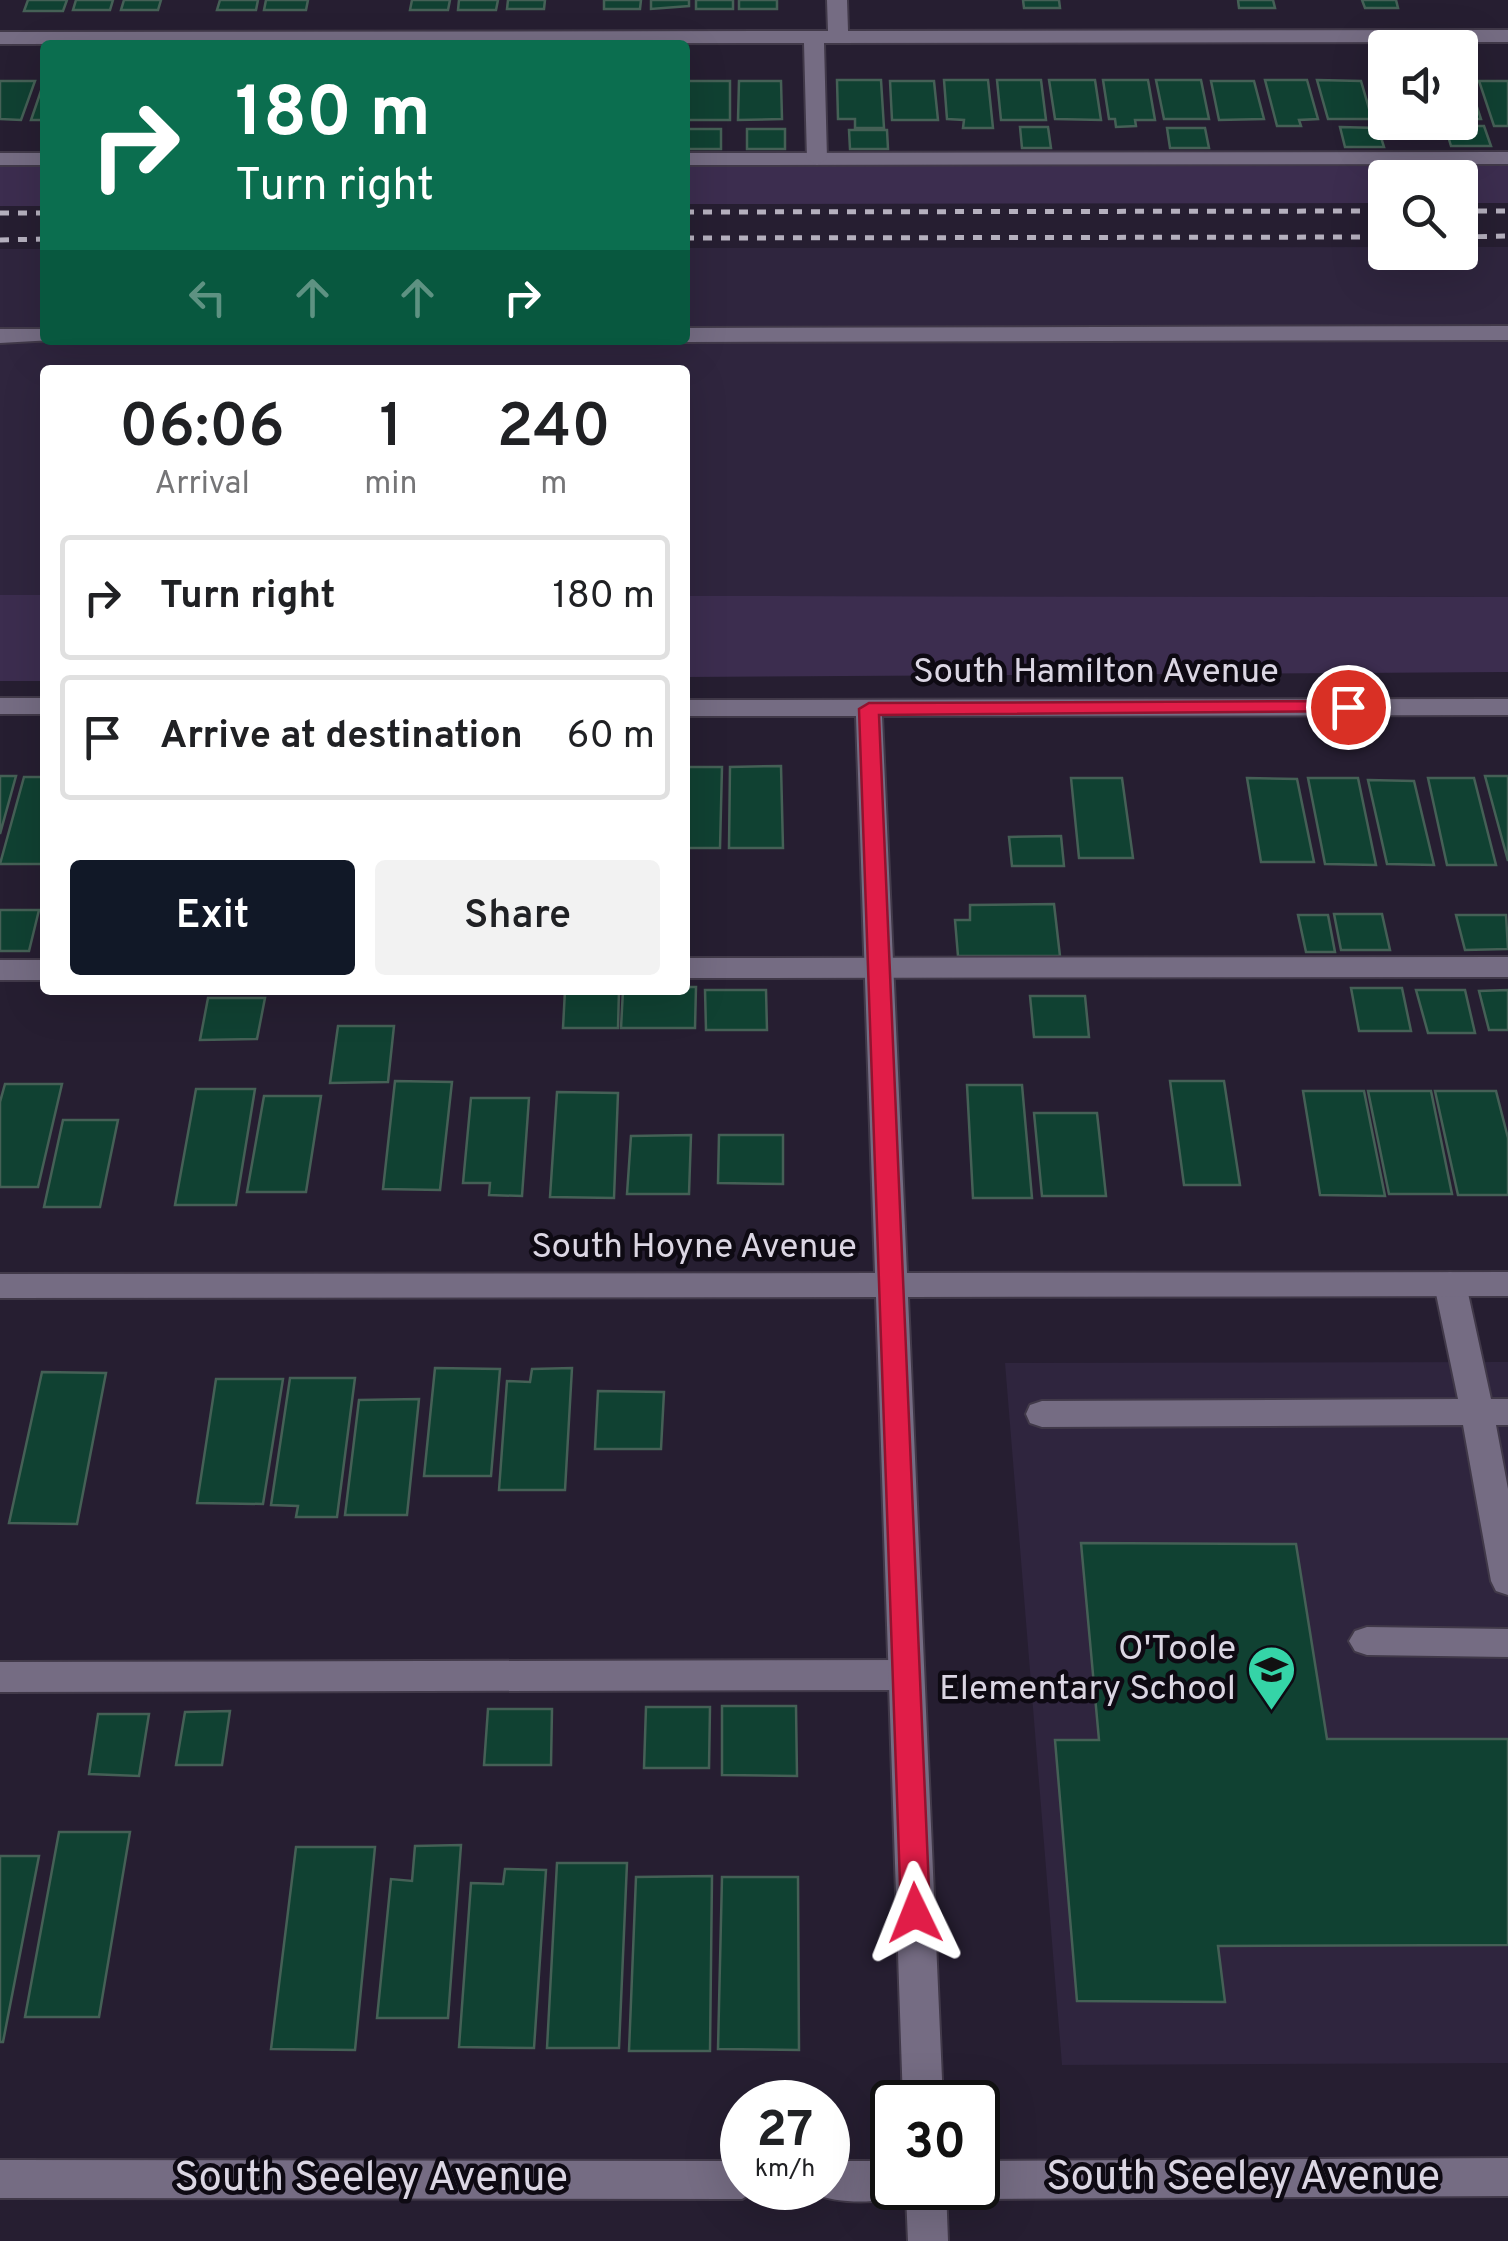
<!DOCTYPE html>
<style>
:root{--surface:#fff;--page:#f2f2f2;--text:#202124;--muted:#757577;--line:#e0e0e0;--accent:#111827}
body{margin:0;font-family:Overpass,sans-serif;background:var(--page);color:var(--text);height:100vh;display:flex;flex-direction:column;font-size:38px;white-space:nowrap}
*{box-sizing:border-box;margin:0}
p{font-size:32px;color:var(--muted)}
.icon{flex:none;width:55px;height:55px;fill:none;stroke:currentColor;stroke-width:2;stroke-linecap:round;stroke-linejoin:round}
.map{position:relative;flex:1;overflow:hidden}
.side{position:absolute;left:40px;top:365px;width:650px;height:630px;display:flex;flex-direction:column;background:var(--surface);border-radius:10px;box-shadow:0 10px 40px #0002}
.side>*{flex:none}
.top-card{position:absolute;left:40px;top:40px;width:650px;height:305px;border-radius:10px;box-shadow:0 10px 40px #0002;background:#0b6e4f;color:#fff;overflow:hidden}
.fabs{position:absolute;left:1368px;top:30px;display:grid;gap:20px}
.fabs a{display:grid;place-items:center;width:110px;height:110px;border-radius:10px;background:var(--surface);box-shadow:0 10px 40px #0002;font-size:50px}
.speed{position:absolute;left:720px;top:2080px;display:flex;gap:20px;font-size:50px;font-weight:700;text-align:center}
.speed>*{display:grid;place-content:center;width:130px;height:130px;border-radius:50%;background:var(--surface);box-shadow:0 10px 40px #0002;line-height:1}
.speed small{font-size:25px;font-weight:400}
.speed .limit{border:5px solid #111;border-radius:15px;background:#fff;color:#111}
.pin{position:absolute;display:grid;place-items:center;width:85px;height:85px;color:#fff;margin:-42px;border:5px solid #fff;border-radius:50%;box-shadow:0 2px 10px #0007}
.me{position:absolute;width:110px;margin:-55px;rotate:358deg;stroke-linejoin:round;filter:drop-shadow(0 0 8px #0008)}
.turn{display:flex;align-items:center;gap:35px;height:210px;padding:0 30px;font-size:45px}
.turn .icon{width:130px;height:130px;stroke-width:2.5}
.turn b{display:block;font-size:70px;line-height:85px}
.lanes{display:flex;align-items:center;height:95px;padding:0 30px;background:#0003;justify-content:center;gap:50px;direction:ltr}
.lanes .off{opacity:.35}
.eta{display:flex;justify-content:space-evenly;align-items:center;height:170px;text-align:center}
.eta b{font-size:60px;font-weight:600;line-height:70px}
.action{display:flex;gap:20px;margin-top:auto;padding:20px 30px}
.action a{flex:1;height:115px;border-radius:10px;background:var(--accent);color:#fff;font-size:40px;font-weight:600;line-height:115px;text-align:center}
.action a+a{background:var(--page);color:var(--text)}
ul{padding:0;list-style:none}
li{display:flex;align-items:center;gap:30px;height:125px;margin:0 20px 15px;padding:0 10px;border:5px solid var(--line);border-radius:10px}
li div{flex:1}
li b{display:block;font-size:38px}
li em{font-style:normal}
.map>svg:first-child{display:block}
</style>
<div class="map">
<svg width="1508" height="2241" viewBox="0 0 1508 2241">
<rect width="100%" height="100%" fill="#261e31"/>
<g fill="#2f253e">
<polygon points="1385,247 1385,252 1460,252 1460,247 1508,247 1508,597 685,596 685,370 45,370 45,595 0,595 0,249 45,249 45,340 685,340 685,248"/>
<polygon points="1508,1362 1508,2063 1062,2065 1005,1363"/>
</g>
<g fill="#3c2d4f">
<polygon points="1508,164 1508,203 1460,203 1460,178 1385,178 1385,203 685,204 685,165"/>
<rect x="0" y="165" width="45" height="41"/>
<rect x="0" y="595" width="45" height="86"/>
<polygon points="685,596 1508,597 1508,672 685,677"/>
</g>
<g fill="#104132" stroke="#456056" stroke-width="2.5">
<polygon points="28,0 67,0 63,11 24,11"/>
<polygon points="76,0 113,0 110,10 73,10"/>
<polygon points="124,0 161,0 158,10 121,10"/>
<polygon points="258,0 256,10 217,10 220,0"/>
<polygon points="308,0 306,10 264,10 266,0"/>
<polygon points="412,0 450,0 448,10 410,10"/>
<polygon points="459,0 498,0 496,10 458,10"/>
<polygon points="508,0 545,0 544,9 507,9"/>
<polygon points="604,0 641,0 640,9 604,9"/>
<polygon points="651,0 689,0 689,6 651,9"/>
<rect x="696" y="0" width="37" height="9"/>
<rect x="739" y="0" width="38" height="9"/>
<polygon points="1023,0 1059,0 1060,8 1024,8"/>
<polygon points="1238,0 1273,0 1275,8 1239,8"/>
<polygon points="1362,0 1396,0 1398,8 1365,8"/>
<polygon points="837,80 881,80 884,128 855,128 855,119 838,119"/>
<polygon points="944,80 988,80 993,128 963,128 964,120 947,119"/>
<polygon points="997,80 1041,80 1046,120 1001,120"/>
<polygon points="1049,80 1095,80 1101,120 1055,119"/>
<polygon points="1103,80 1148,80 1155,120 1135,120 1136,126 1116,127 1115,119 1109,119"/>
<polygon points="1156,80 1201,80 1209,119 1164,119"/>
<polygon points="1265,80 1307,80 1318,119 1299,120 1301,126 1277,126"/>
<polygon points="1317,80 1361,81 1372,119 1328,119"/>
<polygon points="1372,80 1385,80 1385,119 1383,119"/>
<polygon points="1460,80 1468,80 1481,119 1460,119"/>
<polygon points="0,81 35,81 21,120 0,119"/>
<rect x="685" y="81" width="45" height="39"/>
<polygon points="739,81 781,81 782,119 738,120"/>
<polygon points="890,81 934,81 938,120 892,120"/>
<polygon points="1211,81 1254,81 1264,119 1219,120"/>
<polygon points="1479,81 1508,81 1508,126 1494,126"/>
<polygon points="44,82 45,120 31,120"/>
<polygon points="1445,126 1484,126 1491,146 1451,146"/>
<polygon points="1020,127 1048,127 1051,148 1022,148"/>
<polygon points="1340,127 1378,128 1384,147 1345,147"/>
<polygon points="1167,128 1205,128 1209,148 1170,148"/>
<rect x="685" y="129" width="36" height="20"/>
<rect x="747" y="129" width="38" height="20"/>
<polygon points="849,130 887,130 888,149 850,149"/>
<polygon points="781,766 783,848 729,848 730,767"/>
<polygon points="685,767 722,767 720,848 685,848"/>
<polygon points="0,776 16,776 0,834"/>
<polygon points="1485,776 1508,776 1508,861"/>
<polygon points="24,777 45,777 45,864 0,864"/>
<polygon points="1071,778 1122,778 1133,858 1079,858"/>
<polygon points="1247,778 1297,779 1314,862 1261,862"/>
<polygon points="1308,778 1358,778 1376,865 1325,864"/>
<polygon points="1428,778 1474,778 1496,865 1447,865"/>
<polygon points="1368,780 1414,781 1434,865 1387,864"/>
<polygon points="1061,836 1064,866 1012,866 1009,837"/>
<polygon points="1054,904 1060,956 958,956 955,920 970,920 970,905"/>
<polygon points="0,910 39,910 29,951 0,951"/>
<polygon points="1334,914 1382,914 1390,950 1341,950"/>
<polygon points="1298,915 1328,915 1335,952 1306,952"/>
<polygon points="1456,915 1506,915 1508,949 1465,950"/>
<polygon points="685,987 696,987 695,1028 621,1028 623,990"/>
<polygon points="1351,988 1402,988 1411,1031 1359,1031"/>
<polygon points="565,990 619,990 618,1028 563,1028"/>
<polygon points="705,990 766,990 767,1030 706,1030"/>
<polygon points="1416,990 1465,990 1475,1033 1428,1033"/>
<polygon points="1508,990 1508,1030 1489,1030 1479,991"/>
<polygon points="1030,996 1085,996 1089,1037 1034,1037"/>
<polygon points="208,998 265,998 257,1039 200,1040"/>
<polygon points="338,1026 394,1026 388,1082 330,1083"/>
<polygon points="395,1081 452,1082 440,1190 383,1189"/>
<polygon points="1170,1081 1224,1081 1240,1185 1184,1185"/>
<polygon points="5,1084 62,1084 38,1187 0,1187 0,1102"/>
<polygon points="967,1085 1022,1085 1032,1198 973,1198"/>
<polygon points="196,1089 255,1089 236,1205 175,1205"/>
<polygon points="1303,1091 1364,1091 1385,1196 1320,1195"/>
<polygon points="1368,1091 1431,1091 1452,1194 1389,1194"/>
<polygon points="1435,1091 1496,1091 1508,1138 1508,1195 1458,1195"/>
<polygon points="557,1092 618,1093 614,1198 550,1197"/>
<polygon points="264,1096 321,1096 306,1192 247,1192"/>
<polygon points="471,1098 529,1098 522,1196 489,1195 490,1183 463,1183"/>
<polygon points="1034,1113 1097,1113 1106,1196 1042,1196"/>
<polygon points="63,1120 118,1120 100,1207 44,1207"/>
<polygon points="691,1135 689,1194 627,1194 631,1136"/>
<polygon points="719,1135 783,1135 783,1184 718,1183"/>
<polygon points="435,1368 500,1369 491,1476 424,1476"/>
<polygon points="572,1368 565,1490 499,1490 507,1381 530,1382 532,1369"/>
<polygon points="42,1372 106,1373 77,1524 9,1523"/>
<polygon points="290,1378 355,1378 337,1517 296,1517 298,1506 271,1505"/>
<polygon points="216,1379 283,1379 263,1504 197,1503"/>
<polygon points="598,1391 664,1392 661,1449 595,1449"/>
<polygon points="419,1399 407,1515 345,1515 359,1400"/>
<polygon points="1081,1543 1296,1544 1327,1739 1508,1739 1508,1945 1218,1946 1225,2002 1077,2001 1055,1740 1099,1740"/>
<polygon points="722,1706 796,1706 797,1776 722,1775"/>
<polygon points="646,1707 710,1707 709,1768 644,1768"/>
<polygon points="488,1709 552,1709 551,1765 484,1765"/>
<polygon points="230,1711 222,1765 176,1765 185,1712"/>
<polygon points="98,1714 149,1714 139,1776 89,1774"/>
<polygon points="59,1832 130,1832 99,2017 25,2017"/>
<polygon points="461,1845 448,2018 377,2018 391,1879 412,1881 415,1846"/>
<polygon points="296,1847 375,1847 355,2050 271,2049"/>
<polygon points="0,1856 39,1856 3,2042 0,2042"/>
<polygon points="557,1863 627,1863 619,2048 547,2048"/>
<polygon points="505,1869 546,1870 534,2048 459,2047 471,1883 503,1884"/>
<polygon points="712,1876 710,2051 629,2051 636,1877"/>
<polygon points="722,1877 798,1877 799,2050 718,2049"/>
</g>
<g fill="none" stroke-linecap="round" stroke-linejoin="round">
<defs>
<g id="service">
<polygon points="1508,152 1508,164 685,165 685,153"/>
<rect x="0" y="153" width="45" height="12"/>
<polygon points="1508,326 1508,340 685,342 678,340 685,340 685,328"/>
<polygon points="0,329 45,329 45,340 53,340 0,343"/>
<polygon points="1508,957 1508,977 685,978 685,958"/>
<rect x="0" y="960" width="45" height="20"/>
<polygon points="1450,1272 1461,1276 1466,1284 1491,1399 1508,1399 1508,1425 1496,1425 1508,1489 1508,1595 1496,1591 1491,1581 1463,1425 1042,1427 1030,1423 1026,1414 1030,1405 1042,1401 1458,1399 1434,1284 1439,1276"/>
<polygon points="1367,1627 1508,1629 1508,1657 1367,1655 1355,1651 1349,1641 1355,1631"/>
<polygon points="906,1660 919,1665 924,1675 919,1685 906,1690 0,1692 0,1662"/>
</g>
<g id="minor">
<polygon points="827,0 847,0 848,31 1508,30 1508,42 824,43 827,159 817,165 807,159 804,43 0,44 0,32 828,31"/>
<rect x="0" y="698" width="45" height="16"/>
<polygon points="1508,699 1508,715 882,716 907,1273 1508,1272 1508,1296 908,1297 943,2102 903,2102 876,1297 0,1298 0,1274 875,1273 856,716 685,716 685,700"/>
<polygon points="1508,2158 1508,2196 978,2199 961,2188 978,2188 978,2161"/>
<polygon points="0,2160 742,2161 742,2188 759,2188 742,2199 0,2198"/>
<path d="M 828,2161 L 892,2161 L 892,2188 L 946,2188 L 948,2241 L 908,2241 L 906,2194 C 881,2204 839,2204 814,2194 L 811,2188 L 828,2188 Z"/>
</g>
</defs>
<use href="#service" stroke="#413949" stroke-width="4"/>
<use href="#minor" stroke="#413949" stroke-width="4"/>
<use href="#service" fill="#756c83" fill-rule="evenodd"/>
<use href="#minor" fill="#756c83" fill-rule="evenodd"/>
<g stroke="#b5b0be" stroke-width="5" stroke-dasharray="9 9" stroke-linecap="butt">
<polyline points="1460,211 1508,211"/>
<polyline points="685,212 1385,211"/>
<polyline points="0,213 45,213"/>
<polyline points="1460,237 1508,236"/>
<polyline points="685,238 1385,237"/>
<polyline points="0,240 45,239"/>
</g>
</g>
<polygon fill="#e11d48" stroke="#92132f" stroke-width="2.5" points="1348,701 1358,707 1355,711 879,715 930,1913 925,1922 915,1925 905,1922 901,1913 859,709 869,703"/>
<defs>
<symbol id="school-pin" viewBox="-11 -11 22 30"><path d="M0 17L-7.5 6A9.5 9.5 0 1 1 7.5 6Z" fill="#35d4a7" stroke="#0e0a13"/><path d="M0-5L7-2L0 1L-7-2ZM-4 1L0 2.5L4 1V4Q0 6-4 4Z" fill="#111"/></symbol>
</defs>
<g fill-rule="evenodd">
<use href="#school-pin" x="1244" y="1642" width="55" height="75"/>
</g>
<g text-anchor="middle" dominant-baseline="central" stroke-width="9" stroke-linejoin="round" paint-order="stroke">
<g font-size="35" fill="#dbd6e3" stroke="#0e0a13">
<text x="1096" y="673">South Hamilton Avenue</text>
<text x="694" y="1248">South Hoyne Avenue</text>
</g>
<g font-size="35" fill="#dbd6e3" stroke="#0e0a13" text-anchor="end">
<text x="1236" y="1650">O'Toole<tspan x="1236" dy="40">Elementary School</tspan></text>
</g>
<g font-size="42" fill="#dbd6e3" stroke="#0e0a13">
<text x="1243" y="2178">South Seeley Avenue</text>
<text x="371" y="2179">South Seeley Avenue</text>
</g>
</g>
</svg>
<div class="fabs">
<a><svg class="icon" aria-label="sound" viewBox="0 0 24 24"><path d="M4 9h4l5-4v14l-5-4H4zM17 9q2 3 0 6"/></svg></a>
<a><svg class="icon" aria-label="search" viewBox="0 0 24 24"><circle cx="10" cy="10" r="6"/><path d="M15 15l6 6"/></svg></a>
</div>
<div class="speed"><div>27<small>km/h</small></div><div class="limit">30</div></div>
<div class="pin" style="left:1348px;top:707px;background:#d93025"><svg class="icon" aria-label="arrive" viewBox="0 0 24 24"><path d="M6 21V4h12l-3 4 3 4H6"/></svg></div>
<svg class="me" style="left:915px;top:1913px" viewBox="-20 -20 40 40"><path d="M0-17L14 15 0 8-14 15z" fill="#e11d48" stroke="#fff" stroke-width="4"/></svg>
<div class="top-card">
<div class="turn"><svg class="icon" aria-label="right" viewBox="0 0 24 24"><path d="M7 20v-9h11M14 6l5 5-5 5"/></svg><div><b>180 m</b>Turn right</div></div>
<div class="lanes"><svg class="icon off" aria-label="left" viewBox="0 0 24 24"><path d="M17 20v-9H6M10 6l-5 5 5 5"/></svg><svg class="icon off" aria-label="ahead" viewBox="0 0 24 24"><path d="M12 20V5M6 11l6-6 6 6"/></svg><svg class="icon off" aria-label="ahead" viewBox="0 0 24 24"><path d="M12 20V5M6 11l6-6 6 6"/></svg><svg class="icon" aria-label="right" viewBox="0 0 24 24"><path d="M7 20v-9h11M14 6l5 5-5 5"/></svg></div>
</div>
<section class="side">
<div class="eta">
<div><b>06:06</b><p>Arrival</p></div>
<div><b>1</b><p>min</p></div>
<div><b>240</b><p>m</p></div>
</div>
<ul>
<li><svg class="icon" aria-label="right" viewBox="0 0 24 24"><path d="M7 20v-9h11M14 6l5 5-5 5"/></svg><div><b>Turn right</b></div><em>180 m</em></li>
<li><svg class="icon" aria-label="arrive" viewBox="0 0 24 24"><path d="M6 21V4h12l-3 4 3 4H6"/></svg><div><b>Arrive at destination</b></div><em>60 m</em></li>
</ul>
<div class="action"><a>Exit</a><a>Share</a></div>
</section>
</div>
